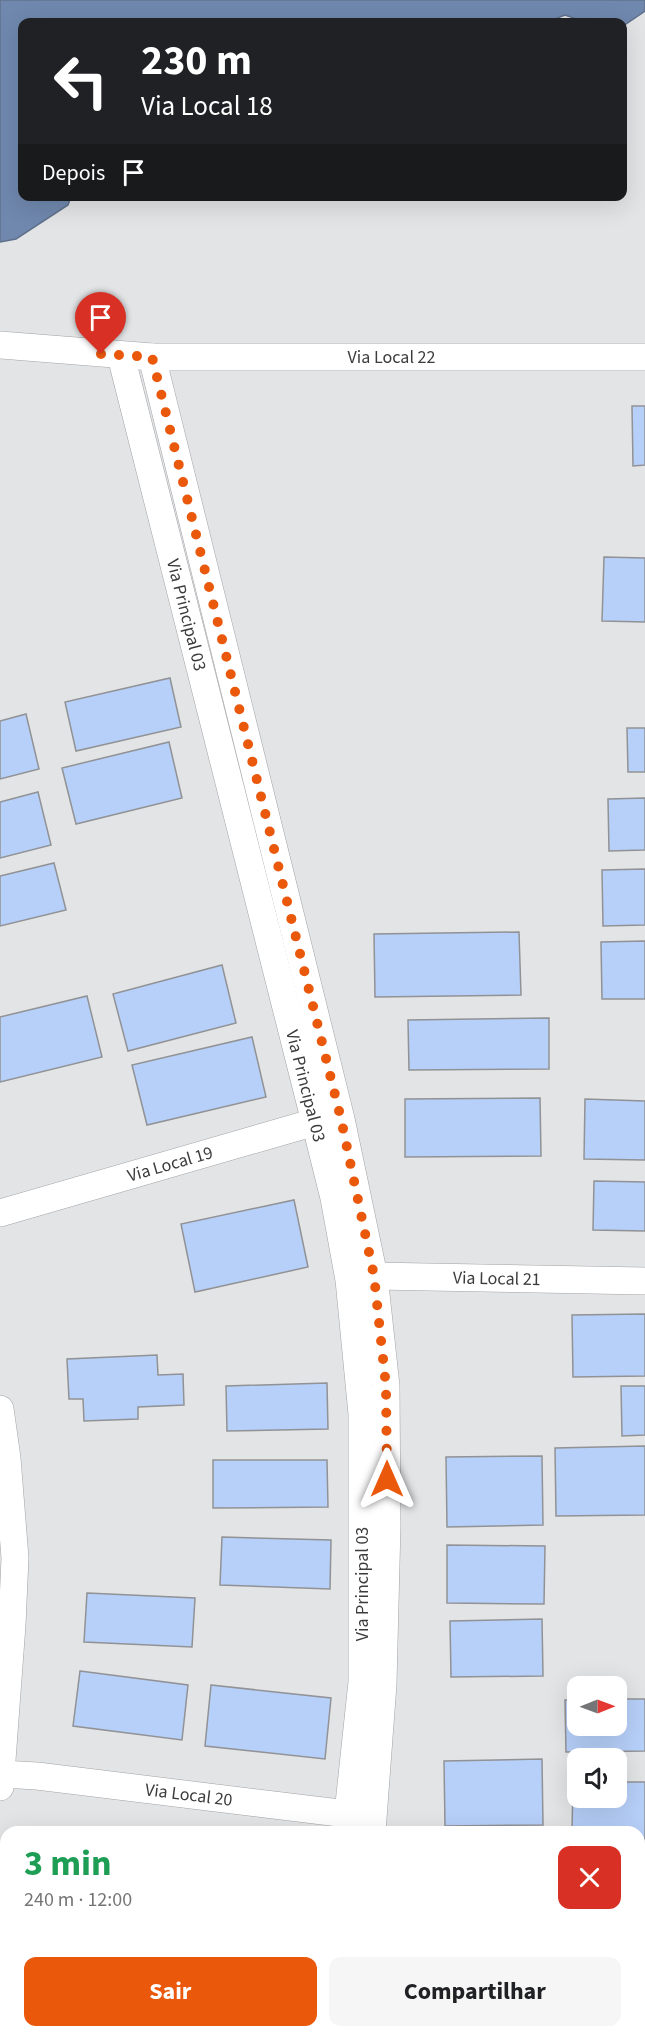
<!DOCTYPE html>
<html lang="pt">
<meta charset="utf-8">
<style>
:root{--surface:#fff;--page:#f6f6f6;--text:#202124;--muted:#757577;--accent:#ea580c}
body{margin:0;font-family:"Source Sans 3",sans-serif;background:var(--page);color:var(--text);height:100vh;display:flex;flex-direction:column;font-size:22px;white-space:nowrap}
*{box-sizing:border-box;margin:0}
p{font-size:20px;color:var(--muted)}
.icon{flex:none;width:33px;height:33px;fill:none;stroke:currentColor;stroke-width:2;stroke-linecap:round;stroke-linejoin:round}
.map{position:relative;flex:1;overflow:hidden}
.details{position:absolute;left:0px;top:1826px;width:645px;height:212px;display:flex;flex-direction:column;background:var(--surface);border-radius:18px 18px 0 0;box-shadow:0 6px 24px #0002}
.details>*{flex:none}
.banner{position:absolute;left:18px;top:18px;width:609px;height:183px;border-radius:12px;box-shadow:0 6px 24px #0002;background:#202124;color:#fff;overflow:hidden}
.needle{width:39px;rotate:89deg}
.tools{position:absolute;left:567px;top:1676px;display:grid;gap:12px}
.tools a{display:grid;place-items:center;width:60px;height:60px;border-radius:12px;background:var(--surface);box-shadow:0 6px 24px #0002;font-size:30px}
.pin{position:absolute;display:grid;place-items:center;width:51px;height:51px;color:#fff;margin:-62px -26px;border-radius:50% 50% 50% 0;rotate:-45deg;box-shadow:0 0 6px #0007}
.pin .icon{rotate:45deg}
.me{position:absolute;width:66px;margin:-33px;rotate:0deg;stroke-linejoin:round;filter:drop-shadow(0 0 4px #0008)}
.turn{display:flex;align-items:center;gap:21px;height:126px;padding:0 24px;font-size:27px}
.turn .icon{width:78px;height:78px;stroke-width:2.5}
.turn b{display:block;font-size:42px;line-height:51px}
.then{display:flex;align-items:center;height:57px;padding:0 24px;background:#0003;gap:12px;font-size:22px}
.round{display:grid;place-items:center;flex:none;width:63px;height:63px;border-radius:12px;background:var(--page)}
.headline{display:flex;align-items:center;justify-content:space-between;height:102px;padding:0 24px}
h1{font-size:36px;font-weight:700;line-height:45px;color:#1e9e55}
.cta{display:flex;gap:12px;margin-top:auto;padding:12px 24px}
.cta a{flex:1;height:69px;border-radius:12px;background:var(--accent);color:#fff;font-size:24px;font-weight:700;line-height:69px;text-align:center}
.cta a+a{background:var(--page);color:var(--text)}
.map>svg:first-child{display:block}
</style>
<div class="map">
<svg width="645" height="2036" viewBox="0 0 645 2036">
<rect width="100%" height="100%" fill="#e2e4e6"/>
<polygon fill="#7088ae" stroke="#60718c" stroke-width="1.5" points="0,0 645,0 645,11 623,26 622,22 585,22 565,15 547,22 22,22 22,196 71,197 68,205 16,239 0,242"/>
<g fill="#b7d0f9" stroke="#919295" stroke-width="1.5">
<polygon points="632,406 645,406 645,465 633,466"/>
<polygon points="604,557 645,558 645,622 602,621"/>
<polygon points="170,678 181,727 76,751 65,702"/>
<polygon points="26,714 39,769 0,779 0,721"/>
<polygon points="627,728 645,728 645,772 628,772"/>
<polygon points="169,742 182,798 76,824 62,768"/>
<polygon points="38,792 51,845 0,858 0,802"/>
<polygon points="645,798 645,850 609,851 608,799"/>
<polygon points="54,863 66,910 0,926 0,876"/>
<polygon points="645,869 645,925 603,926 602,870"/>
<polygon points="519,932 521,995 375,997 374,934"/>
<polygon points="645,941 645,999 602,999 601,942"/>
<polygon points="222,965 236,1023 128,1051 113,994"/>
<polygon points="87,996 102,1057 0,1082 0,1017"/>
<polygon points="549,1018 549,1069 409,1070 408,1020"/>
<polygon points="252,1037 266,1097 147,1125 132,1065"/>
<polygon points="540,1098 541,1156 405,1157 405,1099"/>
<polygon points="585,1099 645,1101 645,1160 584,1159"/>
<polygon points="594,1181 645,1182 645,1231 593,1230"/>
<polygon points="294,1200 308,1267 195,1292 181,1224"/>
<polygon points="645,1314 645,1376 573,1377 572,1315"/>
<polygon points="157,1355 158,1375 183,1374 184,1405 138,1407 138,1419 84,1421 83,1399 69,1399 67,1359"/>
<polygon points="327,1383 328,1429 227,1431 226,1386"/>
<polygon points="621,1386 645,1386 645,1435 622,1436"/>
<polygon points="645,1446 645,1515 556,1516 555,1448"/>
<polygon points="542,1456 543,1525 447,1527 446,1457"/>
<polygon points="213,1460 327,1460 328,1507 213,1508"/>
<polygon points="222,1537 331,1540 330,1589 220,1585"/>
<polygon points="447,1545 545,1546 544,1604 447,1603"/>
<polygon points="87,1593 195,1598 192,1647 84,1642"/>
<polygon points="542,1619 543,1676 451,1677 450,1621"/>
<polygon points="80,1671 188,1685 182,1740 73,1726"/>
<polygon points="211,1685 331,1698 325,1759 205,1746"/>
<polygon points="616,1699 645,1699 645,1751 566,1752 565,1700 578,1700 578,1725 616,1725"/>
<polygon points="542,1759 543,1825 445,1826 444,1761"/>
<polygon points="573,1781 578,1781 578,1797 616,1797 616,1782 645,1782 645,1839 639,1839 639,1832 572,1832"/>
<rect x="639" y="1856" width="6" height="56"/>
<rect x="639" y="1925" width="6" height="63"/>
<polygon points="639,2001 645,2001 645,2036 566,2036 566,2031 639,2031"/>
<polygon points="40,2031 132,2031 130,2036 59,2036"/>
<polygon points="168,2031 276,2031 275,2036 187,2036"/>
</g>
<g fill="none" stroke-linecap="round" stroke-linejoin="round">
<defs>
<g id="minor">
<path id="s1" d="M 0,345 L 152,357 L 645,357"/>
<path id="s2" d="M 121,356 L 315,1122 L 334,1198 L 349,1280 L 362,1414 L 362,1682 L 346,1832"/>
<polyline points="152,357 341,1119 374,1276 386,1386 387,1525 383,1684 372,1832"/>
<path id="s3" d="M 0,1213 L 315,1122 L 334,1119"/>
<path id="s4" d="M 356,1279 L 374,1276 L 645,1281"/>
<polyline points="0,1409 7,1458 15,1558 12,1625 0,1787"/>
<path id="s5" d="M 2,1774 L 37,1776 L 364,1816"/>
<polyline points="311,2036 312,2031"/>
<polyline points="337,2036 338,2031"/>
</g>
</defs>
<use href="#minor" stroke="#a1a3a6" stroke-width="28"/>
<use href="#minor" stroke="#fff" stroke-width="27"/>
</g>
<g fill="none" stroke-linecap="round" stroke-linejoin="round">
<polyline stroke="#ea580c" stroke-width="10" stroke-dasharray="0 18" points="101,354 152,357 341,1119 374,1276 386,1386 387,1479"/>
</g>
<g text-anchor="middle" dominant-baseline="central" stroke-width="6" stroke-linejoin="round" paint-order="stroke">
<g font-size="18" fill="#3c3c3e" stroke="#fff">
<text stroke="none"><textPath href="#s1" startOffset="392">Via Local 22</textPath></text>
<text stroke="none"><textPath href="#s2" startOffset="267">Via Principal 03</textPath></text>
<text stroke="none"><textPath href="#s2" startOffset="753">Via Principal 03</textPath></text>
<text stroke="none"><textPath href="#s3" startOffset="177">Via Local 19</textPath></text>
<text stroke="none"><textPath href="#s4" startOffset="141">Via Local 21</textPath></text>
<text transform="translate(362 1584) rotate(-90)">Via Principal 03</text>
<text stroke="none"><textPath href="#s5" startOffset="188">Via Local 20</textPath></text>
</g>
</g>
</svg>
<div class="tools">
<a><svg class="needle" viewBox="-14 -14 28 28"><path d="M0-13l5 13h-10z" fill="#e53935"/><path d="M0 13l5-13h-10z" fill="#757577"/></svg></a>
<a><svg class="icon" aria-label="sound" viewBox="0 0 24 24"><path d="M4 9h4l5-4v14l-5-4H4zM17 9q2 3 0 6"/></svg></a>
</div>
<div class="pin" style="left:101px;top:354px;background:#d93025"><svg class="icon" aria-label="arrive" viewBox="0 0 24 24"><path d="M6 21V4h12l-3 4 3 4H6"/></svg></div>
<svg class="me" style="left:387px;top:1479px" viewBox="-20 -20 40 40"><path d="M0-17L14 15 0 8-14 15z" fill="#ea580c" stroke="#fff" stroke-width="4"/></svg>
<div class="banner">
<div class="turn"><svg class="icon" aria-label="left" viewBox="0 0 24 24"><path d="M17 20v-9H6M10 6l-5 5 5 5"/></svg><div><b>230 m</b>Via Local 18</div></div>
<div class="then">Depois<svg class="icon" aria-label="arrive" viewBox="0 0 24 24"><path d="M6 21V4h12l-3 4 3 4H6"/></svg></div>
</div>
<section class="details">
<div class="headline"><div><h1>3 min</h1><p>240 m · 12:00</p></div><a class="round" style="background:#d93025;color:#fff"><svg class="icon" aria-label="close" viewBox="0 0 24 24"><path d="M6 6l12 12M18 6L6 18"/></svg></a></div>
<div class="cta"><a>Sair</a><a>Compartilhar</a></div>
</section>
</div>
